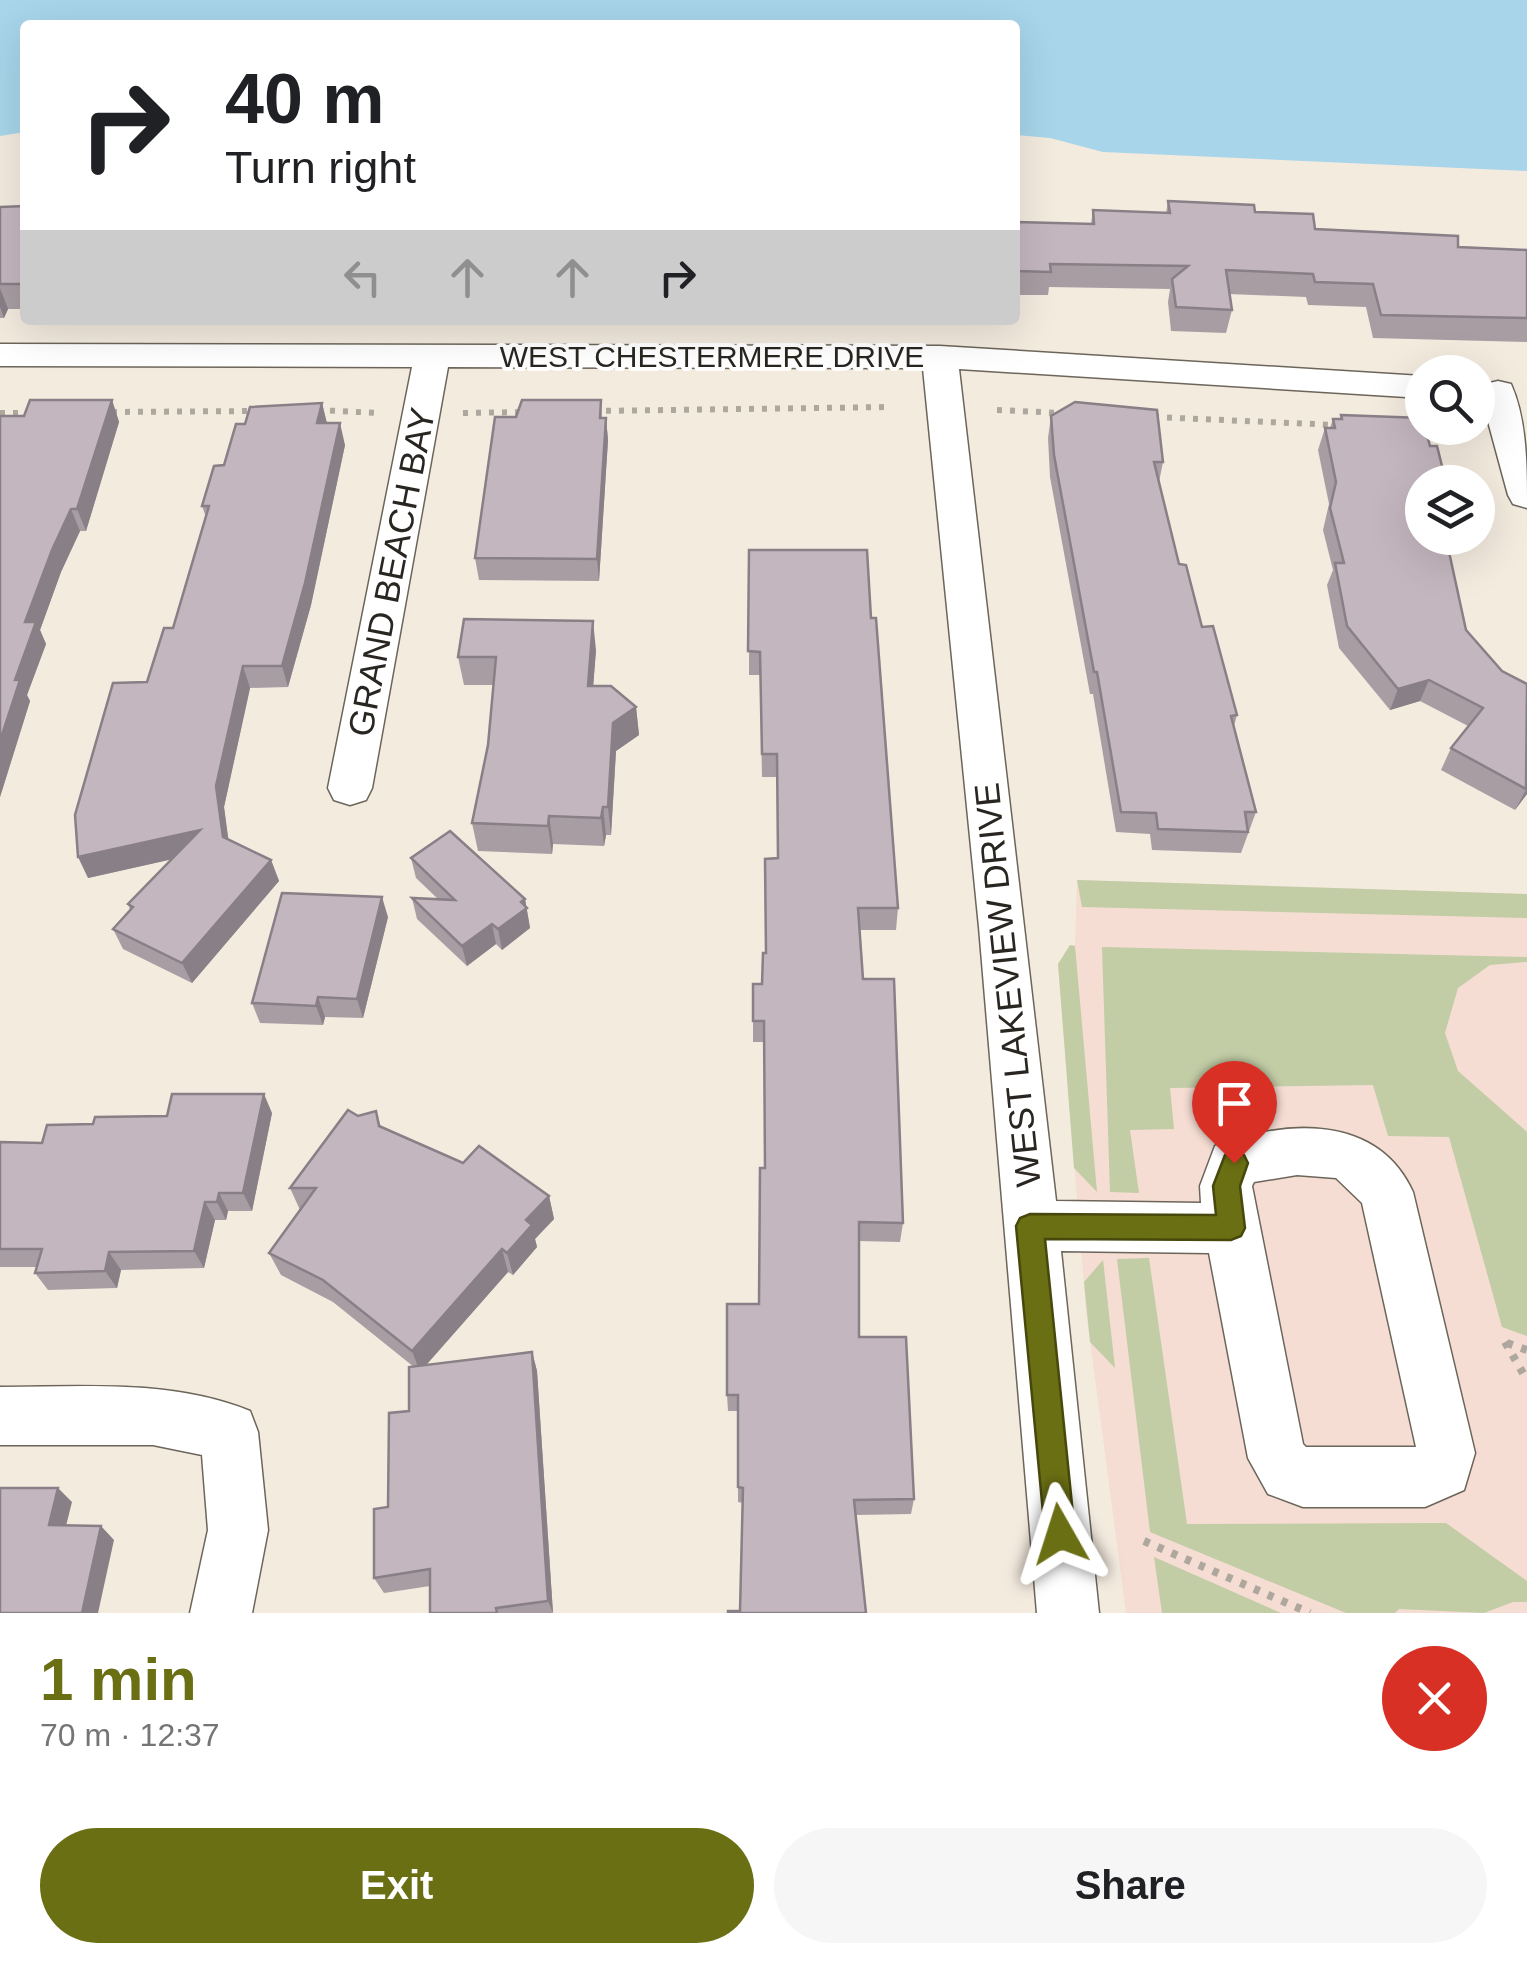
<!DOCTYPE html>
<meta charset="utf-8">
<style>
:root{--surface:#fff;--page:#f6f6f6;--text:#202124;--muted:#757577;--accent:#6b6f13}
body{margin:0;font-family:Arial,sans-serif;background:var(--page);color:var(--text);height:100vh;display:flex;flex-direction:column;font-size:38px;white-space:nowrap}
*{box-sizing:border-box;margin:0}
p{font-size:32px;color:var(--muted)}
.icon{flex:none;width:55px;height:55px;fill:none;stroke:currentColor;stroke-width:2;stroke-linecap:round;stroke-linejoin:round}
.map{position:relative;height:1613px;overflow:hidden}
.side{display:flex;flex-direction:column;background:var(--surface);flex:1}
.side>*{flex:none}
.guide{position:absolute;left:20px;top:20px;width:1000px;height:305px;border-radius:10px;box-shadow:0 10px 40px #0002;background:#fff;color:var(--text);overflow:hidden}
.controls{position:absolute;left:1405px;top:355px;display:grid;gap:20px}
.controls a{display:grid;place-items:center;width:90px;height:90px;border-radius:50%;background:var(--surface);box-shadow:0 10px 40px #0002;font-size:50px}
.pin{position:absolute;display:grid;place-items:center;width:85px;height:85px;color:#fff;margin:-102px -42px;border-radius:50% 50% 50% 0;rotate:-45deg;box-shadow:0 0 10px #0007}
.pin .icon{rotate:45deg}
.me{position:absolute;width:110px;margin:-55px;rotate:354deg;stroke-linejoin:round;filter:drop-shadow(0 0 8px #0008)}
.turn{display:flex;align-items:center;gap:35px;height:210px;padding:0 40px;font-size:45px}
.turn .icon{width:130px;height:130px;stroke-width:2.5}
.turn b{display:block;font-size:70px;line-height:85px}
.lanes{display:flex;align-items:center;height:95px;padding:0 40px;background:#0003;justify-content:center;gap:50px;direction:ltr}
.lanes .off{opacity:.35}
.round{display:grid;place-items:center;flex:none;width:105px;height:105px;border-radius:52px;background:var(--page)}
.headline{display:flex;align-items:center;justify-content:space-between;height:170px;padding:0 40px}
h1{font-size:60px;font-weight:700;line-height:75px;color:var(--accent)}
.button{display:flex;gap:20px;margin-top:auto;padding:20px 40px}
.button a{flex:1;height:115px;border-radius:60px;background:var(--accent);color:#fff;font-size:40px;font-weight:700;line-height:115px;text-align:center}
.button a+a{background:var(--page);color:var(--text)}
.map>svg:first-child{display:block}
</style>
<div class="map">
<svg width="1527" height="1613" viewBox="0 0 1527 1613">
<rect width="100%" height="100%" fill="#f4ebdf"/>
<polygon fill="#f5ddd3" points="1077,880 1527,894 1527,1613 1126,1613 1086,1310 1058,964 1070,945 1075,945"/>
<g fill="#c2cca5">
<polygon points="1077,880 1527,894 1527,918 1082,907"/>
<polygon points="1070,945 1075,946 1097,1192 1074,1168 1058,964"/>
<polygon points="1102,947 1527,957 1527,962 1490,965 1458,988 1445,1033 1458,1071 1527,1132 1527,1336 1502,1327 1449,1137 1388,1136 1373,1085 1170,1088 1174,1129 1130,1130 1139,1193 1110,1192"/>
<polygon points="1149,1258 1187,1524 1446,1523 1527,1581 1527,1602 1513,1602 1484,1613 1399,1609 1395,1613 1346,1613 1150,1532 1117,1259"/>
<polygon points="1103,1260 1115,1368 1090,1342 1084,1282"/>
<polygon points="1154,1557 1281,1613 1162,1613"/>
</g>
<polygon fill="#a8d5ea" points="0,0 1527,0 1527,171 1103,152 1050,138 1015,135 1015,25 25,25 25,132 0,136"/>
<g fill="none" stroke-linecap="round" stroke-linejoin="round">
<defs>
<g id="minor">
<path d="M 0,344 L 940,346 L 1422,376 L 1422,398 L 959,369 L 1056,1201 L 1201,1203 L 1200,1186 L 1215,1146 C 1285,1120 1377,1113 1413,1192 L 1475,1453 L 1464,1490 L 1425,1507 L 1303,1507 L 1268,1494 L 1248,1458 L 1209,1253 L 1061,1251 L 1099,1613 L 1037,1613 L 979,927 L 923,368 L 448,367 L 372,788 L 366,800 L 350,805 L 334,800 L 328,788 L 412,367 L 0,366 ZM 1297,1175 L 1336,1178 L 1362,1203 L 1416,1447 L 1306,1447 L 1303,1444 L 1252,1186 L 1254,1182 Z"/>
<path d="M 1498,381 L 1511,384 C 1527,419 1527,468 1527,508 L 1513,504 L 1508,495 L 1480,392 L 1485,384 Z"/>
<path d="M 0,1387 C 83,1387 171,1379 250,1411 L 258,1432 L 268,1530 L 252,1613 L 190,1613 L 208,1530 L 202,1455 L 153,1445 L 0,1445 Z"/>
</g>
</defs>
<use href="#minor" stroke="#6c655a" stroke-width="3"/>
<g stroke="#aea79e" stroke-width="6" stroke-dasharray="5 8" stroke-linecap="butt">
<polyline points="317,410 379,413"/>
<polyline points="997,410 1061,413"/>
<polyline points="593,411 892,407"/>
<polyline points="112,412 254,411"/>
<polyline points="0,413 29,413"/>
<polyline points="463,413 526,412"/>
<polyline points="1154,417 1336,425"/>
<polyline points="1418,429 1466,431"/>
</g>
<g stroke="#aea79e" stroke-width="8" stroke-dasharray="6 9" stroke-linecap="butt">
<polyline points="1505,1342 1527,1380"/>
<polyline points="1507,1343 1527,1350"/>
<polyline points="1144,1541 1310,1613"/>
</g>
<use href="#minor" fill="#fff" fill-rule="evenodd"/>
</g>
<g fill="#a99da4">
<polygon points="1168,201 1255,212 1315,229 1458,247 1527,250 1527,342 1373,338 1366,307 1308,305 1306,297 1229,294 1232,310 1226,333 1171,331 1168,302 1170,289 1049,287 1048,295 1015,295 1015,222 1091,224 1093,210 1166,213"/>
<polygon points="25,206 25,309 8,309 4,318 0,318 0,207"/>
<polygon points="342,320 487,320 487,322 343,323"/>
<polygon points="112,400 119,422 86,531 80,531 61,572 40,630 46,644 27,695 30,701 0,797 24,416"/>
<polygon points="601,400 602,418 606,418 608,440 599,581 479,580 475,558 516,417"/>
<polygon points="322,403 327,423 345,445 311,605 288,687 250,688 224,807 228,840 271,860 279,881 192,983 123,949 113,929 130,910 128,904 172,859 88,878 147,682 173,628 206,517 202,506 245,424"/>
<polygon points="1341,415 1422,538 1457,538 1450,554 1466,630 1502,671 1527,794 1515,810 1441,770 1451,748 1468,726 1420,701 1390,710 1339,648 1327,585 1333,570 1323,530 1329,504 1318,450 1325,428 1330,428 1333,419 1340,419"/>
<polygon points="1051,416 1163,462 1159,482 1179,564 1202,627 1237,715 1234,726 1256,812 1241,853 1152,850 1150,834 1116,832 1093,694 1090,694 1050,477 1048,438"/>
<polygon points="749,550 871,618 898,908 896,930 860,930 863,979 903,1223 900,1242 859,1241 859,1337 914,1499 911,1514 856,1515 740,1611 743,1503 738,1502 738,1411 728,1411 727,1395 759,1304 765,1168 764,1042 753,1042 753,984 762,984 778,858 777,777 762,777 760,675 749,675"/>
<polygon points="596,650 593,686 636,707 639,735 616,751 611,835 606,835 604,846 553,844 552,854 478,851 472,823 488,745 494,685 464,685 458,657"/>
<polygon points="411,858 525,899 530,928 502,950 496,944 467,966 417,919 412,898 438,899 416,878"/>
<polygon points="388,917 363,1018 325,1017 323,1025 260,1023 252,1003"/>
<polygon points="376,1111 381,1127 463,1163 549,1196 554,1219 535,1239 537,1247 513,1275 508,1272 426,1365 532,1352 537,1371 553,1613 430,1613 430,1586 384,1593 374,1578 409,1411 414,1367 333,1302 281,1275 269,1253 300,1210 290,1188 358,1116"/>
<polygon points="272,1113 252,1211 228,1211 226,1220 215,1220 204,1268 121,1270 117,1288 48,1290 35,1273 37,1267 0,1267 0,1142 42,1143 93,1124"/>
</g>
<g fill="#897f86">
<polygon points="0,288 8,309 4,318 0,307"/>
<polygon points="112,400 119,422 86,531 77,509"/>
<polygon points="322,403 327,424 317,423"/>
<polygon points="606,418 608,440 599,581 597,559"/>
<polygon points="340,423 345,445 311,605 288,687 282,666"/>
<polygon points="71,509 80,531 61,572 40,630 46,644 27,695 30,701 0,797 0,741 15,680 25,622 52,550"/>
<polygon points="593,621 596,650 591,715 588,686"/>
<polygon points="243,666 250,688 224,807 231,858 223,837 216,786"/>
<polygon points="1429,680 1420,701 1390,710 1398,689"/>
<polygon points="636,707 639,735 616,751 611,835 608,807 613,723"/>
<polygon points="1527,788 1527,794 1515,810"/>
<polygon points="603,807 606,835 604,846 601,818"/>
<polygon points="549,816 553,844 552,854 548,826"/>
<polygon points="200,830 209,851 88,878 78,857"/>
<polygon points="271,860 279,881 192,983 182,963"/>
<polygon points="382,897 388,917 363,1018 357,999"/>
<polygon points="525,899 530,928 502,950 498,929"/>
<polygon points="492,924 496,944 467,966 462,946"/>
<polygon points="318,997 325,1017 323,1025 316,1006"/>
<polygon points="264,1094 272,1113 252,1211 243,1193"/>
<polygon points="219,1193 228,1211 226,1220 217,1202"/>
<polygon points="549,1196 554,1219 535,1239 537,1247 513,1275 507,1253 526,1220"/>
<polygon points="205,1202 215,1220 204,1268 194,1251"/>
<polygon points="502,1249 508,1272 420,1372 412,1351"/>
<polygon points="109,1252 121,1270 117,1288 105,1271"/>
<polygon points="532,1352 537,1371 553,1613 548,1601"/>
<polygon points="58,1488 72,1502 63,1538 49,1525"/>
<polygon points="101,1526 114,1540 98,1613 82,1613"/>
</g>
<g fill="#c4b6bf" stroke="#897f86" stroke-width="2.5">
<polygon points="1168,201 1254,205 1255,212 1313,214 1315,229 1458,236 1458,247 1527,250 1527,318 1381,315 1373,284 1315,282 1313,274 1226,270 1232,310 1176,307 1172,279 1188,266 1050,264 1051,272 1015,271 1015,222 1094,224 1093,210 1170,213"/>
<polygon points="25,206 25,284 0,284 0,207"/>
<polygon points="30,400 112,400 77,509 71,509 52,550 25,622 36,622 15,680 20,680 0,741 0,416 24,416"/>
<polygon points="522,400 601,400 600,418 606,418 597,559 475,558 495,417 516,417"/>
<polygon points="1075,402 1157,410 1163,462 1154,462 1179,564 1186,565 1202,627 1213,626 1237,715 1231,716 1256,812 1245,812 1248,832 1158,829 1156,813 1121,812 1097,672 1094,672 1054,455 1051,416"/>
<polygon points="322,403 317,423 340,423 305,583 282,666 243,666 216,786 223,837 271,860 182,963 113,929 133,907 128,904 200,830 78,857 75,815 113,683 147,682 164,628 173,628 209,506 202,506 214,466 224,465 236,424 245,424 250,407"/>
<polygon points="1341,415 1422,418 1422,428 1425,428 1430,446 1437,446 1446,482 1422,482 1422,538 1446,538 1466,630 1502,671 1527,684 1526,789 1451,748 1483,708 1429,680 1398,689 1347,626 1335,563 1344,563 1330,508 1336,482 1325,428 1335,428 1333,419 1342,419"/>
<polygon points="749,550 867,550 871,618 876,618 898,908 858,908 863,979 894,979 903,1223 859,1222 859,1337 906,1337 914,1499 854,1500 866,1613 728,1613 728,1611 740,1611 743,1488 738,1487 738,1395 727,1395 727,1304 759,1304 760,1168 765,1168 764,1021 753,1021 753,984 762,984 763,953 766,953 765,859 778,858 777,754 762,754 760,652 748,651"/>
<polygon points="464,619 593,621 588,686 611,686 636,707 613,723 608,807 603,807 601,818 549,816 548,826 472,823 488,745 496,657 458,657"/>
<polygon points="450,831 525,899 521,902 527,908 498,929 492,924 462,946 412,898 455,900 411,858"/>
<polygon points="282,893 382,897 357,999 318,997 316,1006 252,1003"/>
<polygon points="172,1094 264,1094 243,1193 219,1193 217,1202 205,1202 194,1251 109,1252 105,1271 35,1273 42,1249 0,1249 0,1142 42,1143 47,1125 93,1124 95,1117 167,1116"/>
<polygon points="348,1110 358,1116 376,1111 379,1126 463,1163 479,1146 549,1196 526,1220 532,1225 507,1253 502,1249 412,1351 323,1280 269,1253 316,1188 290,1188"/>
<polygon points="532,1352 548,1601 496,1608 497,1613 430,1613 430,1569 374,1578 374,1509 388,1507 389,1413 409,1411 409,1367"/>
<polygon points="0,1488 58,1488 49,1525 101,1526 82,1613 0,1613"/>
</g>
<polygon fill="#6b6f13" stroke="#46480c" stroke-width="2.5" points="1234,1151 1244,1155 1248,1163 1240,1186 1245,1228 1241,1236 1231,1240 1045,1239 1075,1534 1071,1544 1060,1549 1049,1544 1045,1534 1016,1226 1020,1218 1030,1214 1216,1215 1213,1186 1225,1155"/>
<g text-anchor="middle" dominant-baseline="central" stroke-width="8" stroke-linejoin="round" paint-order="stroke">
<g font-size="30" fill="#292622" stroke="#fff">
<text x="712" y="356">WEST CHESTERMERE DRIVE</text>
</g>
<g font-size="35" fill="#292622" stroke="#fff">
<text transform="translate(391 572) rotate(-79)">GRAND BEACH BAY</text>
<text transform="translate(1007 985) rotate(-96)">WEST LAKEVIEW DRIVE</text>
</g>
</g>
</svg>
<div class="controls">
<a><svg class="icon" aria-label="search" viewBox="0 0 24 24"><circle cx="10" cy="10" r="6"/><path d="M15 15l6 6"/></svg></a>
<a><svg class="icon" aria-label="layers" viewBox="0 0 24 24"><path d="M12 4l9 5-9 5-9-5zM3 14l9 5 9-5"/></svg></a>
</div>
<div class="pin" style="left:1234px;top:1163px;background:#d93025"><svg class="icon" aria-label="arrive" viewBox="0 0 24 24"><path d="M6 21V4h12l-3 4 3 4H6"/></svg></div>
<svg class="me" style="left:1060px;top:1534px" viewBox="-20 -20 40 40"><path d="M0-17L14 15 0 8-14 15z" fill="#6b6f13" stroke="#fff" stroke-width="4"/></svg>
<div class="guide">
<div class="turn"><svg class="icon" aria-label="right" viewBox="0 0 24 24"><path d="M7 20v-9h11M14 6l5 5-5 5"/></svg><div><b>40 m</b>Turn right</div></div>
<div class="lanes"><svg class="icon off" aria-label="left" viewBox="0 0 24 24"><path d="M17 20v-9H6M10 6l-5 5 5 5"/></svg><svg class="icon off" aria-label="ahead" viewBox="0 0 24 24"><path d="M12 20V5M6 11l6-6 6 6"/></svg><svg class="icon off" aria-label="ahead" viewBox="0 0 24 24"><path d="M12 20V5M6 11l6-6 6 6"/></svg><svg class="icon" aria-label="right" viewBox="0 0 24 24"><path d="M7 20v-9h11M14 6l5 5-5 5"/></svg></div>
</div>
</div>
<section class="side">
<div class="headline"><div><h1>1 min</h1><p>70 m · 12:37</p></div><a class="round" style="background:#d93025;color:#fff"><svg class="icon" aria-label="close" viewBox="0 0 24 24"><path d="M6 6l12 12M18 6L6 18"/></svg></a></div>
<div class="button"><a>Exit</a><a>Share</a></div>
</section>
